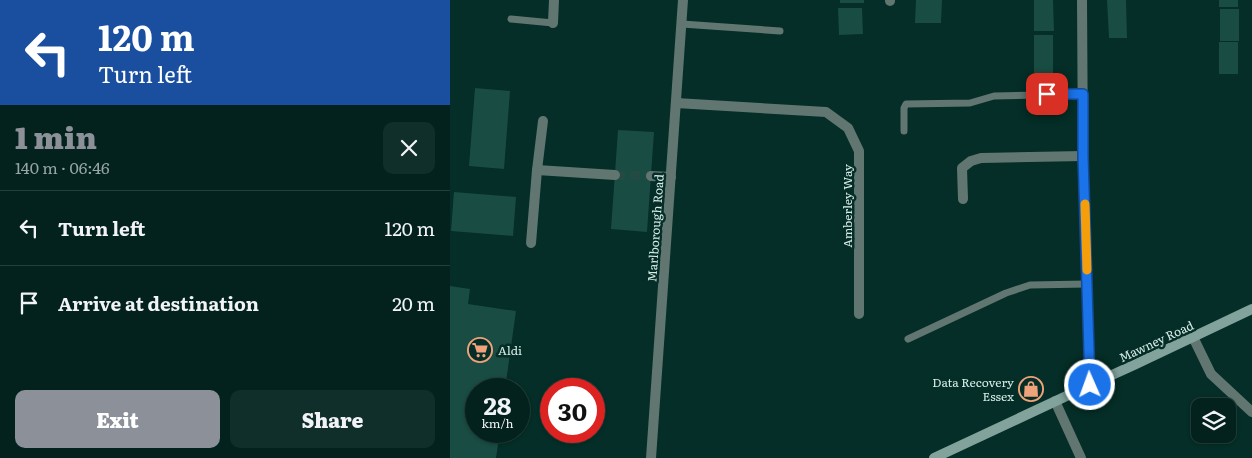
<!DOCTYPE html>
<meta charset="utf-8">
<style>
:root{--surface:#03221d;--page:#112f2a;--text:#f1f3f6;--muted:#97a4a4;--line:#243f3b;--accent:#8c9099}
body{margin:0;font-family:Literata,serif;background:var(--page);color:var(--text);height:100vh;display:flex;flex-direction:column;font-size:19px;white-space:nowrap}
*{box-sizing:border-box;margin:0}
p{font-size:16px;color:var(--muted)}
.icon{flex:none;width:28px;height:28px;fill:none;stroke:currentColor;stroke-width:2;stroke-linecap:round;stroke-linejoin:round}
.map{position:relative;flex:1;overflow:hidden}
.sheet{display:flex;flex-direction:column;background:var(--surface);width:450px}
.sheet>*{flex:none}
.guide{background:#1a4fa0;color:#fff;overflow:hidden}
.controls{position:absolute;left:741px;top:398px;display:grid;gap:10px}
.controls a{display:grid;place-items:center;width:45px;height:45px;border-radius:10px;background:var(--surface);box-shadow:0 1px 4px #0004,0 0 0 1px var(--line);font-size:25px}
.speed{position:absolute;left:15px;top:378px;display:flex;gap:10px;font-size:25px;font-weight:700;text-align:center}
.speed>*{display:grid;place-content:center;width:65px;height:65px;border-radius:50%;background:var(--surface);box-shadow:0 1px 4px #0004,0 0 0 1px var(--line);line-height:1}
.speed small{font-size:12px;font-weight:400}
.speed .limit{border:8px solid #d22;background:#fff;color:#111}
.pin{position:absolute;display:grid;place-items:center;width:42px;height:42px;color:#fff;margin:-21px;border-radius:10px;box-shadow:0 2px 8px #0006}
.me{position:absolute;width:55px;margin:-28px;rotate:358deg;stroke-linejoin:round;filter:drop-shadow(0 0 4px #0008)}
.turn{display:flex;align-items:center;gap:18px;height:105px;padding:0 15px;font-size:22px}
.turn .icon{width:65px;height:65px;stroke-width:2.5}
.turn b{display:block;font-size:35px;line-height:42px}
.round{display:grid;place-items:center;flex:none;width:52px;height:52px;border-radius:10px;background:var(--page)}
.headline{display:flex;align-items:center;justify-content:space-between;height:85px;padding:0 15px}
h1{font-size:30px;font-weight:800;line-height:38px;color:var(--accent)}
.button{display:flex;gap:10px;margin-top:auto;padding:10px 15px}
.button a{flex:1;height:58px;border-radius:10px;background:var(--accent);color:#fff;font-size:20px;font-weight:800;line-height:58px;text-align:center}
.button a+a{background:var(--page);color:var(--text)}
ul{padding:0;list-style:none}
li{display:flex;align-items:center;gap:15px;height:75px;padding:0 15px;border-top:1px solid var(--line)}
li div{flex:1}
li b{display:block;font-size:19px}
li em{font-style:normal}
main{display:flex;flex:1;min-height:0}
.map>svg:first-child{display:block}
</style>
<main>
<section class="sheet">
<div class="guide">
<div class="turn"><svg class="icon" aria-label="left" viewBox="0 0 24 24"><path d="M17 20v-9H6M10 6l-5 5 5 5"/></svg><div><b>120 m</b>Turn left</div></div>
</div>
<div class="headline"><div><h1>1 min</h1><p>140 m · 06:46</p></div><a class="round"><svg class="icon" aria-label="close" viewBox="0 0 24 24"><path d="M6 6l12 12M18 6L6 18"/></svg></a></div>
<ul>
<li><svg class="icon" aria-label="left" viewBox="0 0 24 24"><path d="M17 20v-9H6M10 6l-5 5 5 5"/></svg><div><b>Turn left</b></div><em>120 m</em></li>
<li><svg class="icon" aria-label="arrive" viewBox="0 0 24 24"><path d="M6 21V4h12l-3 4 3 4H6"/></svg><div><b>Arrive at destination</b></div><em>20 m</em></li>
</ul>
<div class="button"><a>Exit</a><a>Share</a></div>
</section>
<div class="map">
<svg width="802" height="458" viewBox="0 0 802 458">
<rect width="100%" height="100%" fill="#042e27"/>
<g fill="#194c43">
<rect x="390" y="0" width="24" height="3"/>
<polygon points="466,0 492,0 491,23 465,23"/>
<polygon points="584,0 603,0 604,31 584,31"/>
<polygon points="657,0 676,0 677,38 659,38"/>
<rect x="769" y="0" width="19" height="7"/>
<polygon points="388,8 412,8 413,34 389,35"/>
<rect x="770" y="9" width="19" height="32"/>
<rect x="584" y="35" width="19" height="54"/>
<rect x="769" y="42" width="19" height="32"/>
<polygon points="25,88 60,91 54,169 19,166"/>
<polygon points="168,130 204,132 197,232 161,229"/>
<polygon points="4,192 66,197 63,236 1,231"/>
<polygon points="0,286 20,289 18,304 66,311 55,389 26,389 26,431 50,431 46,458 0,458"/>
</g>
<g fill="none" stroke-linecap="round" stroke-linejoin="round">
<polyline stroke="#244a44" stroke-width="10" stroke-dasharray="10 5" stroke-linecap="butt" points="165,175 201,176"/>
<g stroke="#617671" stroke-width="7">
<polyline points="61,19 103,23"/>
<polyline points="232,24 330,31"/>
<polyline points="454,131 454,108 456,104 520,103 544,96 633,94"/>
<polyline points="458,339 556,293 580,285 637,284"/>
</g>
<g stroke="#617671" stroke-width="10">
<polyline points="632,0 633,156 640,385"/>
<polyline points="440,1 440,0"/>
<polyline points="103,23 104,0"/>
<polyline points="226,103 376,112 398,128 409,151 409,314"/>
<polyline points="87,170 165,175"/>
<polyline points="201,176 221,177"/>
<polyline points="513,199 512,168 521,161 531,158 633,156"/>
<polyline points="81,243 87,170 93,121"/>
<polyline points="743,337 761,374 802,412"/>
<polyline points="605,401 631,458"/>
<polyline points="201,458 233,0"/>
</g>
<polyline stroke="#81a39b" stroke-width="10" points="484,458 640,385 684,365 802,309"/>
</g>
<g fill="none" stroke-linecap="round" stroke-linejoin="round">
<defs>
<polyline id="route" points="597,94 633,94 633,156 640,385"/>
</defs>
<use href="#route" stroke="#114b97" stroke-width="12"/>
<use href="#route" stroke="#1a73e8" stroke-width="9"/>
<polyline stroke="#f59e0b" stroke-width="9" points="635,204 637,270"/>
</g>
<defs>
<symbol id="supermarket-ring" viewBox="-11 -11 22 22"><circle r="9.5" fill="#042e27" stroke="#f0a27a" stroke-width="1.5"/><path d="M-6-5.5h2.5l.6 2H6L4.5 2H-2.5L-4.4-4H-6ZM-1.5 3.2a1.3 1.3 0 1 0 .1 0ZM3 3.2a1.3 1.3 0 1 0 .1 0Z" fill="#f0a27a"/></symbol>
<symbol id="shop-ring" viewBox="-11 -11 22 22"><circle r="9.5" fill="#042e27" stroke="#f0a27a" stroke-width="1.5"/><path d="M-5-2.5h2.3a2.7 3.5 0 0 1 5.4 0H5L5.5 6h-11ZM-1.5-2.5h3a1.5 2.3 0 0 0-3 0Z" fill="#f0a27a"/></symbol>
</defs>
<g fill-rule="evenodd">
<use href="#supermarket-ring" x="16" y="336" width="28" height="28"/>
<use href="#shop-ring" x="567" y="375" width="28" height="28"/>
</g>
<g text-anchor="middle" dominant-baseline="central" stroke-width="5" stroke-linejoin="round" paint-order="stroke">
<g font-size="12" fill="#d7ece7" stroke="#042e27">
<text transform="translate(397 206) rotate(-90)">Amberley Way</text>
<text transform="translate(205 228) rotate(-86)">Marlborough Road</text>
<text transform="translate(706 341) rotate(-25)">Mawney Road</text>
</g>
<g font-size="12" fill="#d7ece7" stroke="#042e27" text-anchor="start">
<text x="48" y="350">Aldi</text>
<text x="564" y="382" text-anchor="end">Data Recovery<tspan x="564" dy="14">Essex</tspan></text>
</g>
</g>
</svg>
<div class="controls">
<a><svg class="icon" aria-label="layers" viewBox="0 0 24 24"><path d="M12 4l9 5-9 5-9-5zM3 14l9 5 9-5"/></svg></a>
</div>
<div class="speed"><div>28<small>km/h</small></div><div class="limit">30</div></div>
<div class="pin" style="left:597px;top:94px;background:#d93025"><svg class="icon" aria-label="arrive" viewBox="0 0 24 24"><path d="M6 21V4h12l-3 4 3 4H6"/></svg></div>
<svg class="me" style="left:640px;top:385px" viewBox="-20 -20 40 40"><circle r="17" fill="#1a73e8" stroke="#fff" stroke-width="3"/><path d="M0-11L8 9 0 5-8 9z" fill="#fff"/></svg>
</div>
</main>
